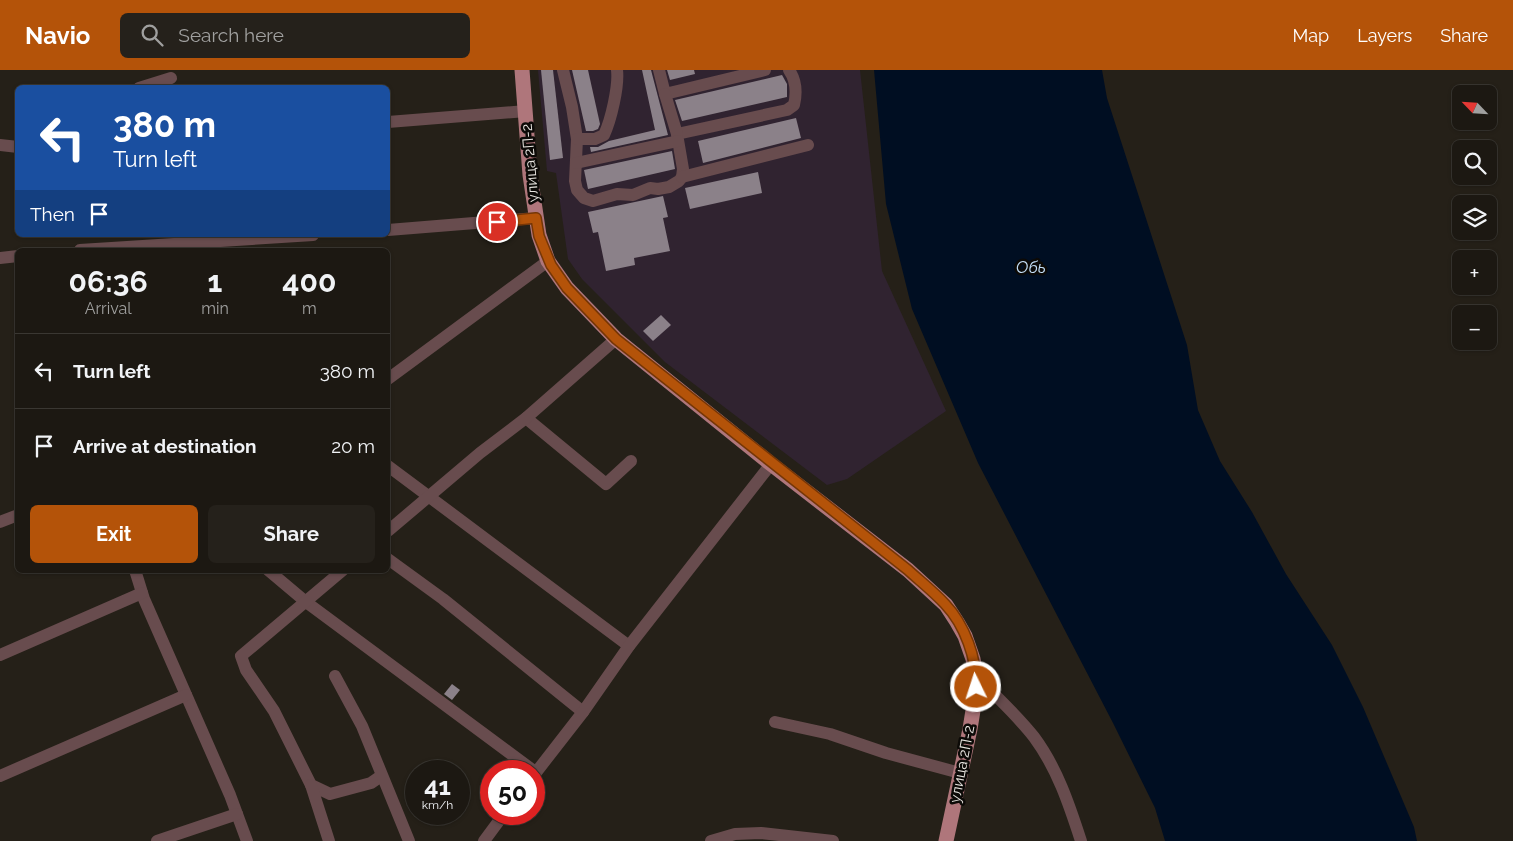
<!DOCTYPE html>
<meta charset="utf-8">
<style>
:root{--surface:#1c1812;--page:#25211b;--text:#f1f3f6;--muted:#a0a09f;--line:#3a3732;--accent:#b45309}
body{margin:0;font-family:Raleway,sans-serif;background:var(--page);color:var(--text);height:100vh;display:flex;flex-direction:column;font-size:19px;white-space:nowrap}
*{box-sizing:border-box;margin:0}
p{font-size:16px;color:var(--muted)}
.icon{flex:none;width:28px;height:28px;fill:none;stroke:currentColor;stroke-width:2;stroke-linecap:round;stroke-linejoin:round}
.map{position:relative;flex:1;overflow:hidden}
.panel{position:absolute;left:15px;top:178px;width:375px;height:325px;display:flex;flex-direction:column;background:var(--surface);border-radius:8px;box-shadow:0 1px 4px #0004,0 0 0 1px var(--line)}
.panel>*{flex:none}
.banner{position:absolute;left:15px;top:15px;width:375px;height:152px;border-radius:8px;box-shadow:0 1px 4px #0004,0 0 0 1px var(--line);background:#1a4fa0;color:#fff;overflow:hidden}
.needle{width:32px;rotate:295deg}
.controls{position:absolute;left:1452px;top:15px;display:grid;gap:10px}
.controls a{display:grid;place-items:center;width:45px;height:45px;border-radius:8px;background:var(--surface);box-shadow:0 1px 4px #0004,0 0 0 1px var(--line);font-size:25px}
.speed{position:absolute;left:405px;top:690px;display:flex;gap:10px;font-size:25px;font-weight:700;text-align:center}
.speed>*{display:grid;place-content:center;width:65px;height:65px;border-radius:50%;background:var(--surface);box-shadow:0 1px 4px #0004,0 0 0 1px var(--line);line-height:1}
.speed small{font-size:12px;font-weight:400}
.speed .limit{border:8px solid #d22;background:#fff;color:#111}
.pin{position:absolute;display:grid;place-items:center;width:42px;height:42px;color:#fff;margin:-21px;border:2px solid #fff;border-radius:50%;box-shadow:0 1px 5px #0007}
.me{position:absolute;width:55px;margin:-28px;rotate:356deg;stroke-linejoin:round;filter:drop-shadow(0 0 4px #0008)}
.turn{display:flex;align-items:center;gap:18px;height:105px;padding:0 15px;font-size:22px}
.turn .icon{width:65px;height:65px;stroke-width:2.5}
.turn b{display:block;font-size:35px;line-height:42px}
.then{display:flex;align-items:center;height:48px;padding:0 15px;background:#0003;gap:10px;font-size:19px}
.eta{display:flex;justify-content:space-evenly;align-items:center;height:85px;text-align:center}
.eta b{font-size:30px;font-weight:700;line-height:35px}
.button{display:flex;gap:10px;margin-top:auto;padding:10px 15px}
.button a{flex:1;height:58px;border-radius:8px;background:var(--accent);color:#fff;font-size:20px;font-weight:700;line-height:58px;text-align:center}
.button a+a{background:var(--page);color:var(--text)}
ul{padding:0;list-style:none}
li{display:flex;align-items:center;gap:15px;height:75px;padding:0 15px;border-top:1px solid var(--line)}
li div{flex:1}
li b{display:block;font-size:19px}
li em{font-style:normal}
header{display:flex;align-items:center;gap:30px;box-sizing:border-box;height:70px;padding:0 25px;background:var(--accent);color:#fff}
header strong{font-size:24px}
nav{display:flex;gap:28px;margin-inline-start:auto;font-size:18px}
.search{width:350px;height:45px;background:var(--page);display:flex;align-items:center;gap:12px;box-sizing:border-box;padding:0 18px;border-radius:8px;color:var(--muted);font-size:19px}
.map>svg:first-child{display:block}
</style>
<header>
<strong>Navio</strong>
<div class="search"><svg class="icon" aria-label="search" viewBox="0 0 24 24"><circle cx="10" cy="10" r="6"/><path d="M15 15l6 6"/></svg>Search here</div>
<nav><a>Map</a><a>Layers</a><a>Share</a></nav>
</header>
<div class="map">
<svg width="1513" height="771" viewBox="0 0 1513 771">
<rect width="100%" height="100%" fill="#252018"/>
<polygon fill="#302330" points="538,0 860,0 882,201 946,341 847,409 827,415 665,292 582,209 568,189 556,103 547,101"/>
<polygon fill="#000e22" points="874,0 1102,0 1107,28 1187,275 1198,340 1220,391 1252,442 1286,504 1332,575 1363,637 1414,757 1417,771 1165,771 1155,738 1113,653 978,393 912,239 886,134"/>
<g fill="#8b8189">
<polygon points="541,0 553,0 563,88 550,90"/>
<polygon points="572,0 588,0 600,54 598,59 593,61 586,61"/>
<polygon points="642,0 651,0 668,65 591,82 590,77 598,77 609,71 655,60"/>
<polygon points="667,0 694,0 695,4 670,10"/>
<polygon points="782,5 787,14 787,27 682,51 675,30"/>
<polygon points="796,48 801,68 703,93 698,71"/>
<polygon points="672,81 675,99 588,119 584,100"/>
<polygon points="758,102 762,123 690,139 685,118"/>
<polygon points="663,126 668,147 663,148 670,181 634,188 635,195 606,201 598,162 593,163 588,142"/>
<polygon points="661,245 671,255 653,271 643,261"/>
<polygon points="452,614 460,620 452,630 444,624"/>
</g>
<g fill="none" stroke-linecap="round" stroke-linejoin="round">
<g stroke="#684c4e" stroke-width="12">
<path d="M 563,0 L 572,37 L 577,69 L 575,111 L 577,120 L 584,128 L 593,131 L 617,124 L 633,125 L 650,118 L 658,119 L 669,117 L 679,111 L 682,107 L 683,99 L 677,64 L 787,40 L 794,35 C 797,22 796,10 789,0"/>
<polyline points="659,0 665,24 765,0"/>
<polyline points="139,18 171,8"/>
<polyline points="665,24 677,64"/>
<polyline points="388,52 526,41"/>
<path d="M 577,69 L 595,69 L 604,65 C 611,50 619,16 617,0"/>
<polyline points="0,75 18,77"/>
<polyline points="576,93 678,71"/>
<polyline points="682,107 808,75"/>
<polyline points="388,160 536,148"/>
<polyline points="80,180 313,165"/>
<polyline points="0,188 18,186"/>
<polyline points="388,309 548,191"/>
<polyline points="526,348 606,414 631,391"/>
<polyline points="388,396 629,576"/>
<polyline points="0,452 18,445"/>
<polyline points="388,461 480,383 526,348 616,269"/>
<polyline points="388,489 443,529 583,642"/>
<polyline points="135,500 144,529 230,725 247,771"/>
<polyline points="268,500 306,532 534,701"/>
<polyline points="343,500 241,586 246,600 274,641 311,715 330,724 371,713 381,706"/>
<polyline points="0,585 142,523"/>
<path d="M 976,605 C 995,626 1017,645 1034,667 C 1057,698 1069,734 1081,771"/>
<polyline points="335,606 362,656 409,771"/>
<polyline points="775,652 830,664 886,683 960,703"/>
<polyline points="534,705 583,642 629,576 771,394"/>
<polyline points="0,706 186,625"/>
<polyline points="311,715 329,771"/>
<polyline points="157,771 237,744"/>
<polyline points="484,771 504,744"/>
<polyline points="711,771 735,764 761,763 833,771"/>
</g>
<polyline stroke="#af767b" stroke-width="15" points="522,0 530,105 539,165 548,191 567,218 616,269 771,394 908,500 946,535 957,552 965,566 973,589 976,605 975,628 970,659 946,771"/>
</g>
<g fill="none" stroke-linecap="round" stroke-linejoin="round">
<defs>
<path id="route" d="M 497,152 L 536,148 L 539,166 L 551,195 L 567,218 L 616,269 L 908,500 C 920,511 934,522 945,534 C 965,555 977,589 976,617"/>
</defs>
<use href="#route" stroke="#753606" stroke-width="12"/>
<use href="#route" stroke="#b45309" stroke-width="9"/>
</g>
<g text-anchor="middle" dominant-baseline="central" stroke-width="5" stroke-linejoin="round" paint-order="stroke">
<g font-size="15" fill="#e8e5e0" stroke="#0c0a07">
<text transform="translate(530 93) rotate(-95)">улица 2П-2</text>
<text transform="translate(962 694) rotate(-79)">улица 2П-2</text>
</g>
<g font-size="16" font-style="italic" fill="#c5e0fa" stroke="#0c0a07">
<text x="1031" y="197">Обь</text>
</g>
</g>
</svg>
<div class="controls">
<a><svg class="needle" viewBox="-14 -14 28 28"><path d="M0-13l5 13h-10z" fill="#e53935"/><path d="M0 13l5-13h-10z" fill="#a0a09f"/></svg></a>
<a><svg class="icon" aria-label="search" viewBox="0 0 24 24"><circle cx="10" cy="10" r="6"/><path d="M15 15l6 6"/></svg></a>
<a><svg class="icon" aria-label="layers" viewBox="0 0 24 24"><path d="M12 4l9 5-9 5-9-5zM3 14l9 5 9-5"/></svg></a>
<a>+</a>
<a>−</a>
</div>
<div class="speed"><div>41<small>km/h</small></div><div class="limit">50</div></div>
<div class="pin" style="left:497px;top:152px;background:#d93025"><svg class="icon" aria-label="arrive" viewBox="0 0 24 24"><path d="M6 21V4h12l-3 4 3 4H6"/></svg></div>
<svg class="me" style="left:976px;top:617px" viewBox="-20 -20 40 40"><circle r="17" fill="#b45309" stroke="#fff" stroke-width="3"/><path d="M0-11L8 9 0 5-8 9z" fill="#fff"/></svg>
<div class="banner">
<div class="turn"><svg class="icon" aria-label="left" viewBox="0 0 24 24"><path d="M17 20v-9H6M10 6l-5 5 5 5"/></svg><div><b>380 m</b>Turn left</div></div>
<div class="then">Then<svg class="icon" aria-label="arrive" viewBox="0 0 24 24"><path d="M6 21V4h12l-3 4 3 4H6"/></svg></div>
</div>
<section class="panel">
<div class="eta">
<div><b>06:36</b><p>Arrival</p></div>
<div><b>1</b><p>min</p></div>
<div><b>400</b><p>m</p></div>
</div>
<ul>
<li><svg class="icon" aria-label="left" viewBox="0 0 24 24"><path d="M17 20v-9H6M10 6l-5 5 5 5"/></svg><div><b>Turn left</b></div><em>380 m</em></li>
<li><svg class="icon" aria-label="arrive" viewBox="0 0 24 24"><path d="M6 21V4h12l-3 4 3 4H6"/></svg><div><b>Arrive at destination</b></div><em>20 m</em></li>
</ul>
<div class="button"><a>Exit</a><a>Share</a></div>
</section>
</div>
